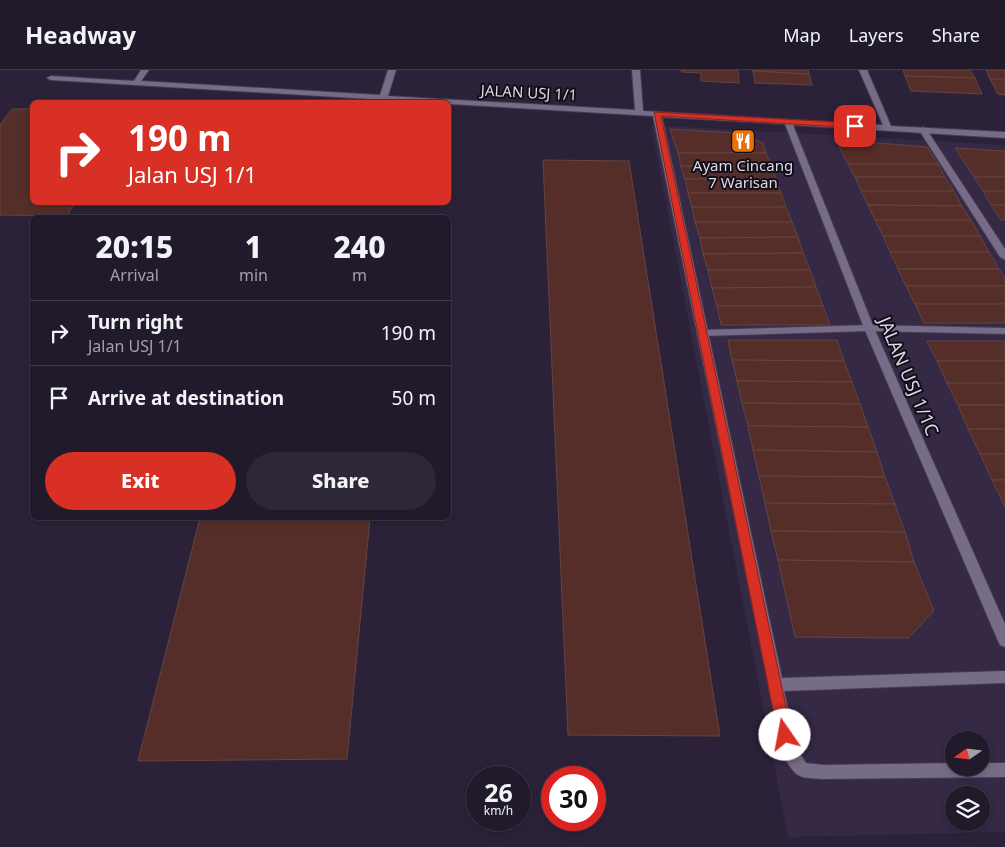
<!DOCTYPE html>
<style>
:root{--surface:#201a2b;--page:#2d2737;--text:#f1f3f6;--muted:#a2a1a9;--line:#3d3847;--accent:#d93025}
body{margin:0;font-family:"Noto Sans",sans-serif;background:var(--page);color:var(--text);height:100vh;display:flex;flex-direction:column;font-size:19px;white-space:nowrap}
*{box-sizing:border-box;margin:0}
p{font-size:16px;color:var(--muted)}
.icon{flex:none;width:28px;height:28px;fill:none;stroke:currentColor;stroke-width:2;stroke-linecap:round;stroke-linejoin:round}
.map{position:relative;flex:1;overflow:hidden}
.panel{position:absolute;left:30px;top:145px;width:421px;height:305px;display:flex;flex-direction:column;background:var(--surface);border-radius:8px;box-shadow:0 2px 8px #0003,0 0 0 1px var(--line)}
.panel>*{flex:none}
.guide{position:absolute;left:30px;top:30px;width:421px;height:105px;border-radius:8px;box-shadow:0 2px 8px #0003,0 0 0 1px var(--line);background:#d93025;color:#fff;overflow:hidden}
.needle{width:32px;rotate:256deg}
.controls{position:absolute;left:945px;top:661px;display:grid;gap:10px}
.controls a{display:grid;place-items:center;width:45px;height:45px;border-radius:50%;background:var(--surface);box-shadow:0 2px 8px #0003,0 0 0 1px var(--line);font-size:25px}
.speed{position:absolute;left:466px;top:696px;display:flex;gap:10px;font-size:25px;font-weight:700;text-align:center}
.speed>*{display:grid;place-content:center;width:65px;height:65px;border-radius:50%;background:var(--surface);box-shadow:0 2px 8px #0003,0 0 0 1px var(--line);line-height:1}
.speed small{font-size:12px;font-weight:400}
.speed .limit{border:8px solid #d22;background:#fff;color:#111}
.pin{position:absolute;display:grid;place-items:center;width:42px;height:42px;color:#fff;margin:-21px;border-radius:10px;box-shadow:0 2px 8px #0006}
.me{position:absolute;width:55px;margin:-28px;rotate:348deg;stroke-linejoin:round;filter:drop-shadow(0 0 4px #0008)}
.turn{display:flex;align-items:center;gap:18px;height:105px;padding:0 15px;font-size:22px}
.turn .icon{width:65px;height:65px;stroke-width:2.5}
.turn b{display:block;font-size:35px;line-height:42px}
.eta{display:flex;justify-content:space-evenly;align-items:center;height:85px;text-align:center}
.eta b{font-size:30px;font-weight:800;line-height:35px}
.cta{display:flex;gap:10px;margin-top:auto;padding:10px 15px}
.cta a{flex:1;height:58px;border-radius:30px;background:var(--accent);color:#fff;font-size:20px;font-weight:800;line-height:58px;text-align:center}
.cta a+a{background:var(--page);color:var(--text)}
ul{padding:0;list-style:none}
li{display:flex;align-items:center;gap:15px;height:65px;padding:0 15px;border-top:1px solid var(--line)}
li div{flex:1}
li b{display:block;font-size:19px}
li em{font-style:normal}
header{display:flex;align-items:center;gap:30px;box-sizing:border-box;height:70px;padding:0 25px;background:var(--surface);border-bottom:1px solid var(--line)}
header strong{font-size:24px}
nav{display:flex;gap:28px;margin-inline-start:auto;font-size:18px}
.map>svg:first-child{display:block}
</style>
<header>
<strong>Headway</strong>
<nav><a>Map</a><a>Layers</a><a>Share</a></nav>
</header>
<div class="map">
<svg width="1005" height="777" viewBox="0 0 1005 777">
<rect width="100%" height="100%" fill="#2b2239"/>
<path fill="#352946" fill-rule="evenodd" d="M 651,55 L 1005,75 L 1005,762 L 788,767 ZM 954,670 L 981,670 L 981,698 L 954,698 ZM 954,725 L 981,725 L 981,752 L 954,752 Z"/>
<g fill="#562e29" stroke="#634541">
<polygon points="681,0 738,0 739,13 701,11 701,3 682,2"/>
<polygon points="753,0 808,0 809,4 753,1"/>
<polygon points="903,0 970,0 975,8 905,6"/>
<polygon points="986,0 1005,0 1005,9 990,9"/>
<polygon points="753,1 809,4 812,15 755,13"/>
<polygon points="905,6 975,8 982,24 911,21"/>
<polygon points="990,9 1005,9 1005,25 998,24"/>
<polygon points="12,39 32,39 32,132 75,132 67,146 0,145 0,55"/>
<polygon points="670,59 739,63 763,73 766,83 678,83"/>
<polygon points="852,71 927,77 938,94 848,94 839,77"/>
<polygon points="955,78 1005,81 1005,107 974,107"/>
<polygon points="678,83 766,83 771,96 681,96"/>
<polygon points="543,90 629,91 720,666 568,665"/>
<polygon points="848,94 938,94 945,107 855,107"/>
<polygon points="681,96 771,96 776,109 685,109"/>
<polygon points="855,107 945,107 954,121 861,121"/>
<polygon points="974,107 1005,107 1005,121 983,121"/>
<polygon points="685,109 776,109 781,123 688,123"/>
<polygon points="861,121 954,121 962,136 868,135"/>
<polygon points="983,121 1005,121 1005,135 991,135"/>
<polygon points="688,123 781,123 786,137 692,137"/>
<polygon points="868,135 962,136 971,150 875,150"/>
<polygon points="991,135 1005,135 1005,150 1001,150"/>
<polygon points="692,137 786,137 792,152 695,152"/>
<polygon points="875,150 971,150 980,166 883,166"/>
<polygon points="695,152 792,152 798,167 700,168"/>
<polygon points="883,166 980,166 989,182 890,182"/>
<polygon points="798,167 803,183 703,184 700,168"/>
<polygon points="890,182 989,182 999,199 898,199"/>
<polygon points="803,183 810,200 708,200 703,184"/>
<polygon points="898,199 999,199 1005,208 1005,216 906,216"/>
<polygon points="708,200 810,200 816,217 712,218"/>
<polygon points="906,216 1005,216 1005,234 915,234"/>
<polygon points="816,217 823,236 717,236 712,218"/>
<polygon points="915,234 1005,234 1005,253 924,253"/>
<polygon points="717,236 823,236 830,255 721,255"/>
<polygon points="728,270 837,270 844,291 732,290"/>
<polygon points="927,271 1005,271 1005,291 937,291"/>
<polygon points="732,290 844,291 852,312 737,311"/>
<polygon points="937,291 1005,291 1005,313 947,313"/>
<polygon points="737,311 852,312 860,334 742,333"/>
<polygon points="947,313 1005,313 1005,335 958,335"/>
<polygon points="742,333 860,334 868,357 748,356"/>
<polygon points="958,335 1005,335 1005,359 968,359"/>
<polygon points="748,356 868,357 877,382 753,380"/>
<polygon points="968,359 1005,359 1005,384 980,384"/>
<polygon points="753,380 877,382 885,407 759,406"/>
<polygon points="980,384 1005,384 1005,410 992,410"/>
<polygon points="759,406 885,407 895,434 765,433"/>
<polygon points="992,410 1005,410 1005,437"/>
<polygon points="765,433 895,434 905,462 771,461"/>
<polygon points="200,448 370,448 347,689 138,691"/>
<polygon points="771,461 905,462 914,492 778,490"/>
<polygon points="778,490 914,492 934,541 908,568 795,567"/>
</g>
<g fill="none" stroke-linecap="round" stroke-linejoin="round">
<defs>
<g id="lane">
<polygon points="923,57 927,60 1005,179 1005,190 1000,187 919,60"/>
<polygon points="869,255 1005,258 1005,264 869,261 702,266 697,263 702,260"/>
</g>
<path id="street" d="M 141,0 L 149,0 L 141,11 L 380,25 L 388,0 L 396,0 L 388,26 L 635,40 L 632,0 L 640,0 L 643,41 L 883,55 L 859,0 L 867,0 L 891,56 L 1005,62 L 1005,68 L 793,55 L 874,258 L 1005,554 L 1005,577 L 1000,575 L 998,571 L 864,258 L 785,54 L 662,47 L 782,608 L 1005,601 L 1005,613 L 784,621 L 797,679 L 806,693 L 823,695 L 954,693 L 954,698 L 981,698 L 981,693 L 1005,693 L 1005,707 L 823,709 C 796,707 798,709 783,686 L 653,46 L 449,34 L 449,32 L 420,32 L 51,10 L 47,8 L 51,6 L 134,11 Z"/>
</defs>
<use href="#lane" stroke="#443c4f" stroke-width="2"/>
<use href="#street" stroke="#443c4f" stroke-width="2"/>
<use href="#lane" fill="#776c87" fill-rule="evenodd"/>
<use href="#street" fill="#776c87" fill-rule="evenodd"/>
</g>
<polygon fill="#d93025" stroke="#8d1f18" points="654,42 855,53 858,56 855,58 661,46 792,665 790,669 785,671 780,669 778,665"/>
<defs>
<symbol id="restaurant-square" viewBox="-11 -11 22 22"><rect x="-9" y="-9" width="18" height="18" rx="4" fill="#e8710a" stroke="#120e18"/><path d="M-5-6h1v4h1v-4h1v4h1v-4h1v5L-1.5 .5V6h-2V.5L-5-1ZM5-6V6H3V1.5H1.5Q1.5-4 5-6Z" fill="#fff"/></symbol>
</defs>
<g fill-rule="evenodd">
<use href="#restaurant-square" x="729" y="57" width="28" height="28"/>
</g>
<g text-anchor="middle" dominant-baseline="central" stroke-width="4" stroke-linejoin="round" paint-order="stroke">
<g font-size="15" fill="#ded8e7" stroke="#120e18">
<text transform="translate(529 22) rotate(3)">JALAN USJ 1/1</text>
</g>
<g font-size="15" fill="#ded8e7" stroke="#120e18">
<text x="743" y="95">Ayam Cincang<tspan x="743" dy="17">7 Warisan</tspan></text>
</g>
<g font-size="18" fill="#ded8e7" stroke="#120e18">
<text transform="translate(909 306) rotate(67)">JALAN USJ 1/1C</text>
</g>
</g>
</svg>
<div class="controls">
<a><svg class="needle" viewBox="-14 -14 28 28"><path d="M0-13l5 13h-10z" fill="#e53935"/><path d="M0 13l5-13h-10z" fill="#a2a1a9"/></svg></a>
<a><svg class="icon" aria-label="layers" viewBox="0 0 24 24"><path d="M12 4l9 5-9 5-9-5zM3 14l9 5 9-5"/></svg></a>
</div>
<div class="speed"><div>26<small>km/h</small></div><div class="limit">30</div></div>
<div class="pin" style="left:855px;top:56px;background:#d93025"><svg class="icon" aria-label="arrive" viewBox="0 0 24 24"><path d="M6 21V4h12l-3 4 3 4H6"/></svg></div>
<svg class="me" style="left:785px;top:665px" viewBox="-20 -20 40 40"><circle r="19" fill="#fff"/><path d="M0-13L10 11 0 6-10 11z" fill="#d93025"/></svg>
<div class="guide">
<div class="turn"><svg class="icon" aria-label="right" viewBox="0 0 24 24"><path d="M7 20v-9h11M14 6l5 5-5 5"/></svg><div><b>190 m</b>Jalan USJ 1/1</div></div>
</div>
<section class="panel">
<div class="eta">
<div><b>20:15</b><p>Arrival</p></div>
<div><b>1</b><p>min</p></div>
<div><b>240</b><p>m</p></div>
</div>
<ul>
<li><svg class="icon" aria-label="right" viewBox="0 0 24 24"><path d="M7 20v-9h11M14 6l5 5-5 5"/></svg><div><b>Turn right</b><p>Jalan USJ 1/1</p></div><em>190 m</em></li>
<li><svg class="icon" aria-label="arrive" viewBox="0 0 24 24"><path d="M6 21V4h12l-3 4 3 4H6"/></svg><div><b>Arrive at destination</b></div><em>50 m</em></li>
</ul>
<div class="cta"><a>Exit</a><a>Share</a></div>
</section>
</div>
